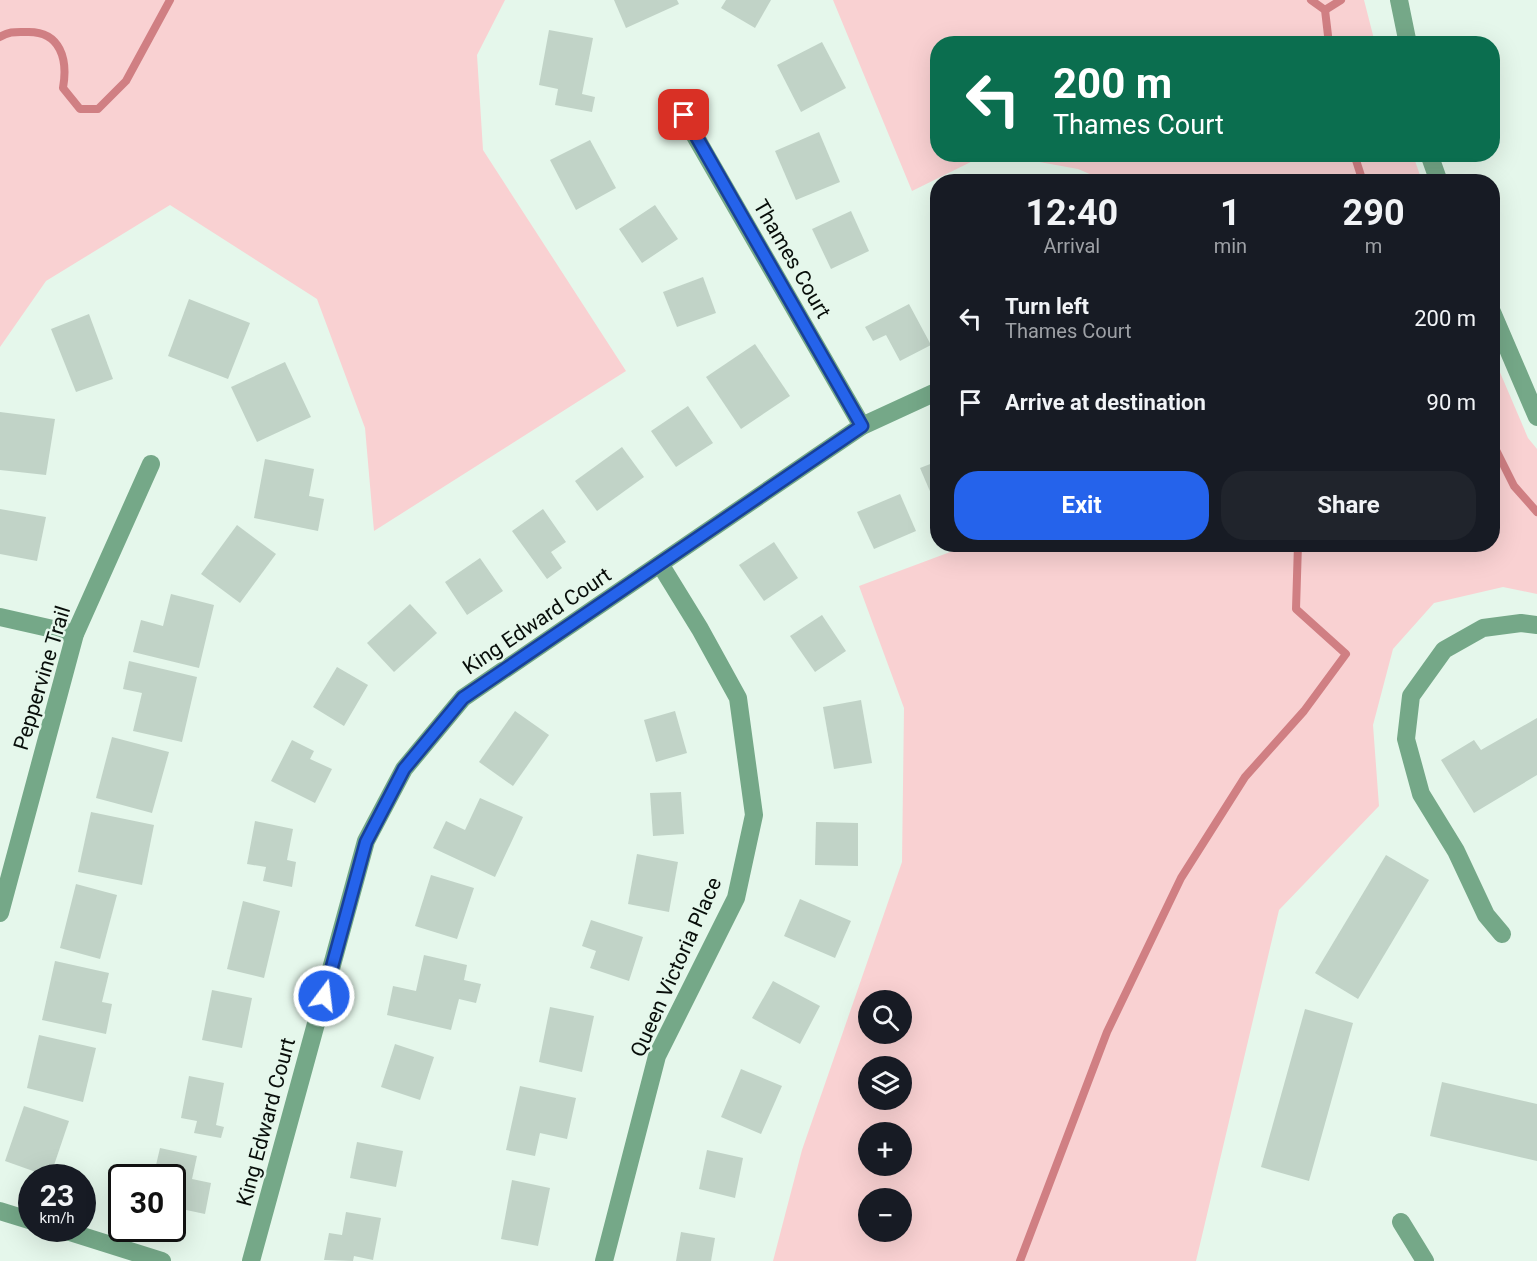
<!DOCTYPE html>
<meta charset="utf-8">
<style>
:root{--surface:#171b24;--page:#20242c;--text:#f1f3f6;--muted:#9ea1a6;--accent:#2563eb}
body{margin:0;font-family:Roboto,sans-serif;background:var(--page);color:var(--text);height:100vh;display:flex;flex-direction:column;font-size:22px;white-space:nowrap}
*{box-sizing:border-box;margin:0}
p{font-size:20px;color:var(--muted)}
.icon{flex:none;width:33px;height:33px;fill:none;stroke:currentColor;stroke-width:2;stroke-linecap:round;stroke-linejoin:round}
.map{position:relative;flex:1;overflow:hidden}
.drawer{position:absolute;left:930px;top:174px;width:570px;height:378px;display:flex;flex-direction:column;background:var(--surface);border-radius:24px;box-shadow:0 6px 24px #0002}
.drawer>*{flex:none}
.hud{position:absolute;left:930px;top:36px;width:570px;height:126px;border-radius:24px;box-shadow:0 6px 24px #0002;background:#0b6e4f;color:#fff;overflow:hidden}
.fabs{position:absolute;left:858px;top:990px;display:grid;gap:12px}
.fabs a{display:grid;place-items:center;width:54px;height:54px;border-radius:50%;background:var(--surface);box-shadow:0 6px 24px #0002;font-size:30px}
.speed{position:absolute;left:18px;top:1164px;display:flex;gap:12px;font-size:30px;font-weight:700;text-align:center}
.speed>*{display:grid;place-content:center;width:78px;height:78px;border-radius:50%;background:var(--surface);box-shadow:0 6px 24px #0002;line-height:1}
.speed small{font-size:15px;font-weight:400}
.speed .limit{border:3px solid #111;border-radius:9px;background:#fff;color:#111}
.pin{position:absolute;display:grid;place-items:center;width:51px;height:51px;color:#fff;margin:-26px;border-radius:12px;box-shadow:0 3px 9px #0006}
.me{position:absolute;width:66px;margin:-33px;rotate:15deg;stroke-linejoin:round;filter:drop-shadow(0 0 4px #0008)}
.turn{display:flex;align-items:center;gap:21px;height:126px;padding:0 24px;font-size:27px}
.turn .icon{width:78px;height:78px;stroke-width:2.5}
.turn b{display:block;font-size:42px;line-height:51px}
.eta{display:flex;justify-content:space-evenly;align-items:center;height:102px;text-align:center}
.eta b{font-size:36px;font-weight:700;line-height:42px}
.primary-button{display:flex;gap:12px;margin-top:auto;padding:12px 24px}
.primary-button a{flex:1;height:69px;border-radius:24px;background:var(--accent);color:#fff;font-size:24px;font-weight:700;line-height:69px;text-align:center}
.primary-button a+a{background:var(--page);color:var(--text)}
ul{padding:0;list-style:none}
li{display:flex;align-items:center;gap:18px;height:84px;padding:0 24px}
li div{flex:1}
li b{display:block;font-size:22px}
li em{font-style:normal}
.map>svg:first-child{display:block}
</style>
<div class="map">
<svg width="1537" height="1261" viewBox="0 0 1537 1261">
<rect width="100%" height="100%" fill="#e5f7eb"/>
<g fill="#f9d1d2" fill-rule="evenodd">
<polygon points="0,0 505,0 477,55 483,150 626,371 374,531 365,428 317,299 170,205 46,281 0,347"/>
<polygon points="833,0 1364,0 1375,43 938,44 938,154 985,155 912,191"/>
<polygon points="1001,155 1413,155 1422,181 1106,181 1078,169"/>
<path d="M 1493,356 L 1528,438 L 1537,449 L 1537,594 L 1503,587 L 1434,603 L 1393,649 L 1373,725 L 1379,806 L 1279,910 L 1196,1261 L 773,1261 L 802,1150 L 902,862 L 904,708 L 859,586 L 969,545 L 1492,544 ZM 902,1000 L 902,1034 L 868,1034 L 868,1000 ZM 902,1066 L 902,1100 L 868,1100 L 868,1066 ZM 902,1132 L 902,1166 L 868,1166 L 868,1132 ZM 868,1198 L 902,1198 L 902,1232 L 868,1232 Z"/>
</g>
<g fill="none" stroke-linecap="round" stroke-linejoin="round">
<g stroke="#d07f83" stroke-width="8">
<polyline points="1311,0 1325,10 1329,44"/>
<polyline points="1325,10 1341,0"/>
<path d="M 0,37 C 9,31 16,32 27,32 C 61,31 68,60 63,88 L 80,109 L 98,109 L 126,81 L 170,0"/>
<polyline points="1354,154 1363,182"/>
<polyline points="1492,442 1514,486 1537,512"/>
<polyline points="1020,1261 1107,1032 1181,878 1245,777 1304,711 1346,654 1296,609 1298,544"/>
</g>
</g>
<g fill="#c1d3c7">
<polygon points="614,0 677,0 679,4 626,28"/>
<polygon points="726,0 771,0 755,28 721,8"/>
<polygon points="549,30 593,38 582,94 595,97 592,112 555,105 558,89 539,85"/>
<polygon points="822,42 846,88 801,112 777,65"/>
<polygon points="819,132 840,182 796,200 775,151"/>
<polygon points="590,140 616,188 576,210 550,160"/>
<polygon points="655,205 678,239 642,263 619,229"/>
<polygon points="851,211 869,251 831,269 812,229"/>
<polygon points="703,277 716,313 677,327 663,292"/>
<polygon points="189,299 250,323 228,379 168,356"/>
<polygon points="909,304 931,345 900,361 886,335 873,341 865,327"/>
<polygon points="89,314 113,379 76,392 51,329"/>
<polygon points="755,344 790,396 741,429 706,377"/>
<polygon points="285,362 311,417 257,442 231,387"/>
<polygon points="688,406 713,443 676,467 651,431"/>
<polygon points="0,412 55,419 46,475 0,470"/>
<polygon points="622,447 644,477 597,511 575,481"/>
<polygon points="265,459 314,469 309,496 324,499 318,531 254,518"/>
<polygon points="938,461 938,502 935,503 920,468"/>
<polygon points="900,494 916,531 874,549 857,512"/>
<polygon points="0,509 46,517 37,561 0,554"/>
<polygon points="543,509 566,542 551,552 562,568 547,579 512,531"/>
<polygon points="237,525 276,554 240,603 201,574"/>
<polygon points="774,542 798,578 764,601 739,565"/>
<polygon points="480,558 503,591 467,615 445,582"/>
<polygon points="171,594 214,605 199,668 133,652 141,620 163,626"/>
<polygon points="410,604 437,633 394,672 367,643"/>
<polygon points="822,615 846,651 815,672 790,636"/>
<polygon points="129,661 197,677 182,742 133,731 142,693 123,689"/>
<polygon points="337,667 368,685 344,726 313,707"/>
<polygon points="861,700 872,763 834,769 823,707"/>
<polygon points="515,711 549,735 513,786 479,762"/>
<polygon points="675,711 687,753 656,762 644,720"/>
<polygon points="1537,718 1537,775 1474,813 1441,760 1474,740 1481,750"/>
<polygon points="112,737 169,752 152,813 96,798"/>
<polygon points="292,740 314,751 310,759 332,769 315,803 271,781"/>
<polygon points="681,792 684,834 653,836 650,793"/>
<polygon points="480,798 523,817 495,877 433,848 446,821 465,830"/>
<polygon points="91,812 154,825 142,885 78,872"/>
<polygon points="255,821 293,829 287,860 296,862 292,887 263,881 266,867 247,864"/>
<polygon points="816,822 858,823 858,866 815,865"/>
<polygon points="637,854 678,862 669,912 628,904"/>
<polygon points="1386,855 1429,880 1358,999 1315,973"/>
<polygon points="431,875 474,888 457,939 415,926"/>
<polygon points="76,884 117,895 100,959 60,948"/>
<polygon points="800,899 851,921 835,958 784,936"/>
<polygon points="243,901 280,911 264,978 227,969"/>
<polygon points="591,920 643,937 629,981 590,968 596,951 582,946"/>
<polygon points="424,955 467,965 464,980 481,984 476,1003 459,999 451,1030 387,1015 393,986 416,991"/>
<polygon points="55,961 109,973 102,1002 112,1004 106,1034 42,1020"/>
<polygon points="773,981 820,1006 800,1044 752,1018"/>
<polygon points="212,990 252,998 242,1048 202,1040"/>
<polygon points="550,1007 594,1016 582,1072 539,1062"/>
<polygon points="1305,1009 1353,1023 1309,1181 1261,1167"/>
<polygon points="39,1035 96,1048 83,1102 27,1088"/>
<polygon points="395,1044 434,1057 420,1100 381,1087"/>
<polygon points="741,1069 782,1086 761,1134 721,1117"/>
<polygon points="189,1076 224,1083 216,1125 224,1127 221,1138 194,1133 197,1121 181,1118"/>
<polygon points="1442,1082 1537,1104 1537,1161 1430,1136"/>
<polygon points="520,1086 576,1098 567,1139 540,1133 535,1156 506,1150"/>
<polygon points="24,1106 69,1121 50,1177 5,1161"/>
<polygon points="357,1142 403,1151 396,1187 350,1178"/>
<polygon points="160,1148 197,1156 192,1179 211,1183 205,1214 172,1207 172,1178 153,1178"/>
<polygon points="707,1150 743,1158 735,1198 699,1189"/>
<polygon points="512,1180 550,1188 538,1246 501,1239"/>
<polygon points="346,1212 381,1218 373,1260 354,1256 353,1261 324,1260 329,1233 342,1235"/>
<polygon points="681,1232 715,1238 711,1261 676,1261"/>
</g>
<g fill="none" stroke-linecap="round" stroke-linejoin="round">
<g stroke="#75a888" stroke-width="18">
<polyline points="1399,0 1408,44"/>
<polyline points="683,115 862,426"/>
<polyline points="1429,154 1439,182"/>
<polyline points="1492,312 1537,417"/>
<polyline points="0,617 75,634"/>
<polyline points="0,913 75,634 151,464"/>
<polyline points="1502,934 1486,915 1456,851 1421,794 1406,739 1411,696 1444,650 1483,628 1521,623 1537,625"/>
<polyline points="0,1211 32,1221"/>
<polyline points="1401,1222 1425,1261"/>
<polyline points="57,1228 162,1261"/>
<polyline points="251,1261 366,841 404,769 463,698 862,426 938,391"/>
<polyline points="604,1261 657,1056 736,898 754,815 738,698 700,629 660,564"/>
</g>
</g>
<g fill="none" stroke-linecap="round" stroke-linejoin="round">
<defs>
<polyline id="route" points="324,996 366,842 404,769 463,698 862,426 684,115"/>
</defs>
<use href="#route" stroke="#184099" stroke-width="15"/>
<use href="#route" stroke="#2563eb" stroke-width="10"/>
</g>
<g text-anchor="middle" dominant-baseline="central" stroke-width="5" stroke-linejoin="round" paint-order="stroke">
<g font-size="21" fill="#080e0a" stroke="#e5f7eb">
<text transform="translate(792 259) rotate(60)">Thames Court</text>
<text transform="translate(537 621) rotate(-34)">King Edward Court</text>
<text transform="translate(42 678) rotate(-73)">Peppervine Trail</text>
<text transform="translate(676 967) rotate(-66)">Queen Victoria Place</text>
<text transform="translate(266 1122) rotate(-75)">King Edward Court</text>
</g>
</g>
</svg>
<div class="fabs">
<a><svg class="icon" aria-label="search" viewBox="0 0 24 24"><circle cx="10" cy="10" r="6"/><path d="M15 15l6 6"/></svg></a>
<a><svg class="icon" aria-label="layers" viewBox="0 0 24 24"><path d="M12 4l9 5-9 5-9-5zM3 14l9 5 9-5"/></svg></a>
<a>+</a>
<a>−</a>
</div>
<div class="speed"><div>23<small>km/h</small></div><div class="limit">30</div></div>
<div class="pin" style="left:684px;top:115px;background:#d93025"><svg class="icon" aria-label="arrive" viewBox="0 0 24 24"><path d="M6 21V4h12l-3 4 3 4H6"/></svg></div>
<svg class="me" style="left:324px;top:996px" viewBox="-20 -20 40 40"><circle r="17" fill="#2563eb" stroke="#fff" stroke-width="3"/><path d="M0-11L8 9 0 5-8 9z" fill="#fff"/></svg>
<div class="hud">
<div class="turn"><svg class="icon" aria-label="left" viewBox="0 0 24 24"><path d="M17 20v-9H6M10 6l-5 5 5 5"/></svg><div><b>200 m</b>Thames Court</div></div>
</div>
<section class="drawer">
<div class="eta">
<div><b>12:40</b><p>Arrival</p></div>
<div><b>1</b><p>min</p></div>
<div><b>290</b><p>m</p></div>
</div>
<ul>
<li><svg class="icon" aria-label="left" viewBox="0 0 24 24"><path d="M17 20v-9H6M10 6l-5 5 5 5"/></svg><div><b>Turn left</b><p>Thames Court</p></div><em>200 m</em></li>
<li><svg class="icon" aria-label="arrive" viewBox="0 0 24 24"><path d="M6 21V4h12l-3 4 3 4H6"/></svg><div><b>Arrive at destination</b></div><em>90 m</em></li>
</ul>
<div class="primary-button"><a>Exit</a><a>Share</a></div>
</section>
</div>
